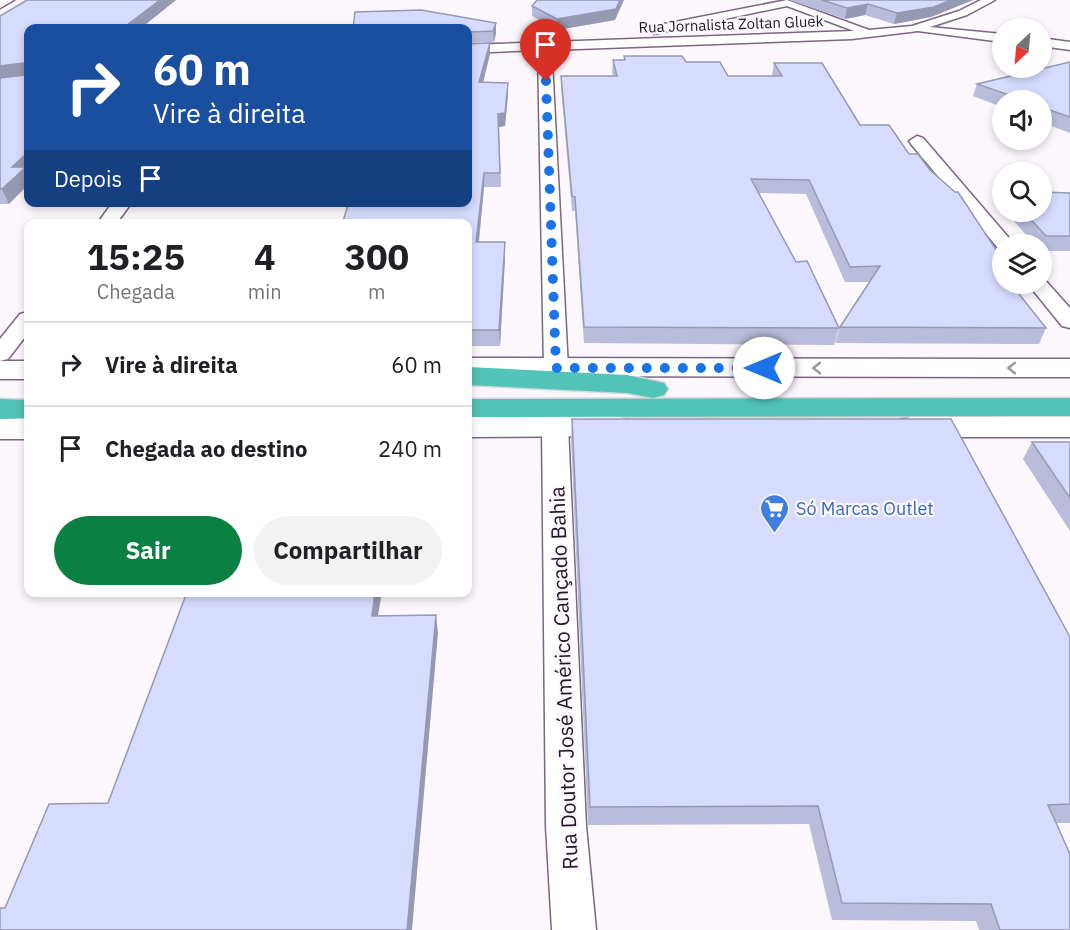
<!DOCTYPE html>
<html lang="pt">
<meta charset="utf-8">
<style>
:root{--surface:#fff;--page:#f2f2f2;--text:#202124;--muted:#757577;--line:#e0e0e0;--accent:#0b8043}
body{margin:0;font-family:"IBM Plex Sans",sans-serif;background:var(--page);color:var(--text);height:100vh;display:flex;flex-direction:column;font-size:22px;white-space:nowrap}
*{box-sizing:border-box;margin:0}
p{font-size:20px;color:var(--muted)}
.icon{flex:none;width:33px;height:33px;fill:none;stroke:currentColor;stroke-width:2;stroke-linecap:round;stroke-linejoin:round}
.map{position:relative;flex:1;overflow:hidden}
.details{position:absolute;left:24px;top:219px;width:448px;height:378px;display:flex;flex-direction:column;background:var(--surface);border-radius:12px;box-shadow:0 3px 9px #0003}
.details>*{flex:none}
.banner{position:absolute;left:24px;top:24px;width:448px;height:183px;border-radius:12px;box-shadow:0 3px 9px #0003;background:#1a4fa0;color:#fff;overflow:hidden}
.needle{width:39px;rotate:206deg}
.controls{position:absolute;left:992px;top:18px;display:grid;gap:12px}
.controls a{display:grid;place-items:center;width:60px;height:60px;border-radius:50%;background:var(--surface);box-shadow:0 3px 9px #0003;font-size:30px}
.pin{position:absolute;display:grid;place-items:center;width:51px;height:51px;color:#fff;margin:-62px -26px;border-radius:50% 50% 50% 0;rotate:-45deg;box-shadow:0 0 6px #0007}
.pin .icon{rotate:45deg}
.me{position:absolute;width:66px;margin:-33px;rotate:270deg;stroke-linejoin:round;filter:drop-shadow(0 0 4px #0008)}
.turn{display:flex;align-items:center;gap:21px;height:126px;padding:0 30px;font-size:27px}
.turn .icon{width:78px;height:78px;stroke-width:2.5}
.turn b{display:block;font-size:42px;line-height:51px}
.then{display:flex;align-items:center;height:57px;padding:0 30px;background:#0003;gap:12px;font-size:22px}
.eta{display:flex;justify-content:space-evenly;align-items:center;height:102px;text-align:center}
.eta b{font-size:36px;font-weight:700;line-height:42px}
.cta{display:flex;gap:12px;margin-top:auto;padding:12px 30px}
.cta a{flex:1;height:69px;border-radius:36px;background:var(--accent);color:#fff;font-size:24px;font-weight:700;line-height:69px;text-align:center}
.cta a+a{background:var(--page);color:var(--text)}
ul{padding:0;list-style:none}
li{display:flex;align-items:center;gap:18px;height:84px;padding:0 30px;border-top:2px solid var(--line)}
li div{flex:1}
li b{display:block;font-size:22px}
li em{font-style:normal}
.map>svg:first-child{display:block}
</style>
<div class="map">
<svg width="1070" height="930" viewBox="0 0 1070 930">
<rect width="100%" height="100%" fill="#fcf7fd"/>
<g fill="none" stroke-linecap="round" stroke-linejoin="round">
<defs>
<g id="minor">
<polygon points="787,0 869,30 912,26 959,11 981,0 995,0 967,15 930,27 1002,34 1002,42 918,31 852,39 550,50 552,60 568,368 564,373 556,375 548,373 544,368 538,50 468,53 468,45 854,31 787,6 654,34 648,30 654,26"/>
<polygon points="1041,38 1070,42 1070,50 1041,46"/>
<polygon points="917,136 923,138 1014,244 1002,244 1002,249 998,248 911,144 909,141"/>
<polygon points="113,202 132,202 116,224 97,224"/>
<polygon points="1041,279 1045,280 1070,308 1070,328 1062,326 1028,284 1041,284"/>
<polygon points="28,312 28,333 8,359 0,361 0,339 20,314"/>
<polygon points="555,418 564,420 568,426 586,826 596,930 552,930 546,826 542,426 546,420"/>
</g>
<g id="secondary">
<polygon points="0,0 14,0 0,8"/>
<polygon points="468,358 1070,359 1070,377 468,376"/>
<rect x="0" y="361" width="28" height="18"/>
<polygon points="616,416 627,419 632,426 627,433 616,436 468,437 468,417"/>
<polygon points="911,417 1070,417 1070,437 911,437 900,434 895,427 900,420"/>
<rect x="0" y="419" width="28" height="20"/>
</g>
<g id="motorway">
<polygon points="468,367 627,375 664,383 668,389 664,395 653,398 627,393 468,385"/>
<polygon points="1070,398 1070,416 468,417 468,399"/>
<polygon points="0,399 28,400 28,418 0,419"/>
</g>
</defs>
<use href="#minor" stroke="#7b6782" stroke-width="3"/>
<use href="#secondary" stroke="#7b6782" stroke-width="3"/>
<use href="#motorway" stroke="#d7d5d7" stroke-width="3"/>
<use href="#minor" fill="#fff" fill-rule="evenodd"/>
<use href="#secondary" fill="#fff" fill-rule="evenodd"/>
<use href="#motorway" fill="#51c3b7" fill-rule="evenodd"/>
</g>
<g fill="#b9bcda">
<polygon points="176,0 141,28 28,28 28,171 9,204 0,204 0,16"/>
<polygon points="789,0 973,0 931,17 894,24 865,15 845,19"/>
<polygon points="532,6 615,20 557,30 532,16"/>
<polygon points="496,23 496,33 494,42 468,43 468,28"/>
<polygon points="468,44 490,54 483,82 508,83 508,95 505,126 499,127 501,187 484,187 479,242 505,258 500,346 468,346"/>
<polygon points="624,56 686,62 728,76 772,76 772,75 774,63 860,125 1002,284 1046,328 1039,344 835,343 840,327 870,282 845,282 806,194 759,193 796,262 839,328 834,345 584,343 575,211 572,211 561,88 561,76 613,76 612,72 613,60 624,60"/>
<polygon points="1070,62 1070,133 1041,122 1041,100 1002,100 1002,107 973,96 977,84"/>
<polygon points="1070,193 1070,251 1041,251 1041,244 1034,244 1006,212 1041,212"/>
<polygon points="572,419 1070,637 1070,823 1056,823 1070,930 979,930 976,921 832,920 809,824 588,825 571,439"/>
<polygon points="1032,442 1070,442 1070,531 1023,459"/>
</g>
<g fill="#9699b2">
<polygon points="160,0 176,0 141,28 123,28"/>
<polygon points="620,0 624,0 615,20 557,30 557,19"/>
<polygon points="951,0 973,0 931,17 894,24 897,13"/>
<polygon points="868,4 865,15 845,19 847,8"/>
<polygon points="496,23 496,33 494,42 493,31"/>
<polygon points="490,43 490,54 480,95 479,82"/>
<polygon points="23,63 28,76 0,79 0,66"/>
<polygon points="508,83 508,95 505,126 499,127 498,114"/>
<polygon points="28,152 28,185 9,204 2,189 12,167"/>
<polygon points="484,173 484,187 477,258 476,242"/>
<polygon points="505,242 505,258 500,346 499,330"/>
<polygon points="375,592 382,592 375,633 372,616"/>
<polygon points="436,615 438,633 412,930 407,930"/>
</g>
<g fill="#d7dbfe" stroke="#9699b2" stroke-width="1.5">
<polygon points="27,0 160,0 123,28 28,28 28,152 12,167 26,167 2,189 0,189 0,78 25,75 26,66 23,63 0,66 0,16"/>
<polygon points="537,0 620,0 616,9 557,19 532,6"/>
<polygon points="822,0 951,0 934,7 897,13 868,4 847,8"/>
<polygon points="421,10 496,23 493,31 468,32 468,28 353,28 355,12"/>
<polygon points="490,43 479,82 508,83 505,113 498,114 500,173 484,173 476,242 505,242 499,330 468,330 468,224 342,224 349,202 468,202 468,44"/>
<polygon points="624,56 682,56 686,62 720,62 728,76 782,76 774,63 822,63 860,125 889,125 909,154 918,154 930,170 955,192 958,192 1002,259 1002,266 998,266 1002,272 1002,284 1011,284 1046,328 840,327 880,266 850,267 809,180 751,179 796,262 807,261 839,328 584,327 575,197 572,196 561,76 617,76 613,60 625,60"/>
<polygon points="1070,62 1070,117 1041,107 1041,100 1024,100 977,84"/>
<polygon points="1041,192 1070,193 1070,236 1046,236 1024,212 1041,212"/>
<polygon points="572,419 951,419 1070,637 1070,804 1048,805 1070,854 1070,930 1000,930 991,904 842,903 818,806 590,807"/>
<polygon points="1032,442 1070,442 1070,498"/>
<polygon points="187,592 375,592 372,616 436,615 407,930 0,930 0,908 5,908 49,804 108,803"/>
</g>
<defs><path id="oneway-chevron" d="M-2-3.5L2.5 0L-2 3.5" fill="none" stroke-width="1.6" stroke-linecap="round" stroke-linejoin="round" transform="scale(1.5)"/></defs>
<g stroke="#9b979c">
<use href="#oneway-chevron" transform="translate(817 368) rotate(-180)"/>
<use href="#oneway-chevron" transform="translate(1012 368) rotate(-180)"/>
</g>
<g fill="none" stroke-linecap="round" stroke-linejoin="round">
<polyline stroke="#1a73e8" stroke-width="10" stroke-dasharray="0 18" points="546,81 556,368 764,368"/>
</g>
<defs>
<symbol id="supermarket-pin" viewBox="-11 -11 22 30"><path d="M0 17L-7.5 6A9.5 9.5 0 1 1 7.5 6Z" fill="#3f7fe0" stroke="#fcf7fd"/><path d="M-6-5.5h2.5l.6 2H6L4.5 2H-2.5L-4.4-4H-6ZM-1.5 3.2a1.3 1.3 0 1 0 .1 0ZM3 3.2a1.3 1.3 0 1 0 .1 0Z" fill="#fff"/></symbol>
</defs>
<g fill-rule="evenodd">
<use href="#supermarket-pin" x="758" y="492" width="33" height="45"/>
</g>
<g text-anchor="middle" dominant-baseline="central" stroke-width="4.5" stroke-linejoin="round" paint-order="stroke">
<g font-size="15" fill="#201823" stroke="#fcf7fd">
<text transform="translate(731 24) rotate(-2)">Rua Jornalista Zoltan Gluek</text>
</g>
<g font-size="18" fill="#366cbe" stroke="#fcf7fd" text-anchor="start">
<text x="796" y="508">Só Marcas Outlet</text>
</g>
<g font-size="21" fill="#201823" stroke="#fcf7fd">
<text transform="translate(563 678) rotate(-92)">Rua Doutor José Américo Cançado Bahia</text>
</g>
</g>
</svg>
<div class="controls">
<a><svg class="needle" viewBox="-14 -14 28 28"><path d="M0-13l5 13h-10z" fill="#e53935"/><path d="M0 13l5-13h-10z" fill="#757577"/></svg></a>
<a><svg class="icon" aria-label="sound" viewBox="0 0 24 24"><path d="M4 9h4l5-4v14l-5-4H4zM17 9q2 3 0 6"/></svg></a>
<a><svg class="icon" aria-label="search" viewBox="0 0 24 24"><circle cx="10" cy="10" r="6"/><path d="M15 15l6 6"/></svg></a>
<a><svg class="icon" aria-label="layers" viewBox="0 0 24 24"><path d="M12 4l9 5-9 5-9-5zM3 14l9 5 9-5"/></svg></a>
</div>
<div class="pin" style="left:546px;top:81px;background:#d93025"><svg class="icon" aria-label="arrive" viewBox="0 0 24 24"><path d="M6 21V4h12l-3 4 3 4H6"/></svg></div>
<svg class="me" style="left:764px;top:368px" viewBox="-20 -20 40 40"><circle r="19" fill="#fff"/><path d="M0-13L10 11 0 6-10 11z" fill="#1a73e8"/></svg>
<div class="banner">
<div class="turn"><svg class="icon" aria-label="right" viewBox="0 0 24 24"><path d="M7 20v-9h11M14 6l5 5-5 5"/></svg><div><b>60 m</b>Vire à direita</div></div>
<div class="then">Depois<svg class="icon" aria-label="arrive" viewBox="0 0 24 24"><path d="M6 21V4h12l-3 4 3 4H6"/></svg></div>
</div>
<section class="details">
<div class="eta">
<div><b>15:25</b><p>Chegada</p></div>
<div><b>4</b><p>min</p></div>
<div><b>300</b><p>m</p></div>
</div>
<ul>
<li><svg class="icon" aria-label="right" viewBox="0 0 24 24"><path d="M7 20v-9h11M14 6l5 5-5 5"/></svg><div><b>Vire à direita</b></div><em>60 m</em></li>
<li><svg class="icon" aria-label="arrive" viewBox="0 0 24 24"><path d="M6 21V4h12l-3 4 3 4H6"/></svg><div><b>Chegada ao destino</b></div><em>240 m</em></li>
</ul>
<div class="cta"><a>Sair</a><a>Compartilhar</a></div>
</section>
</div>
